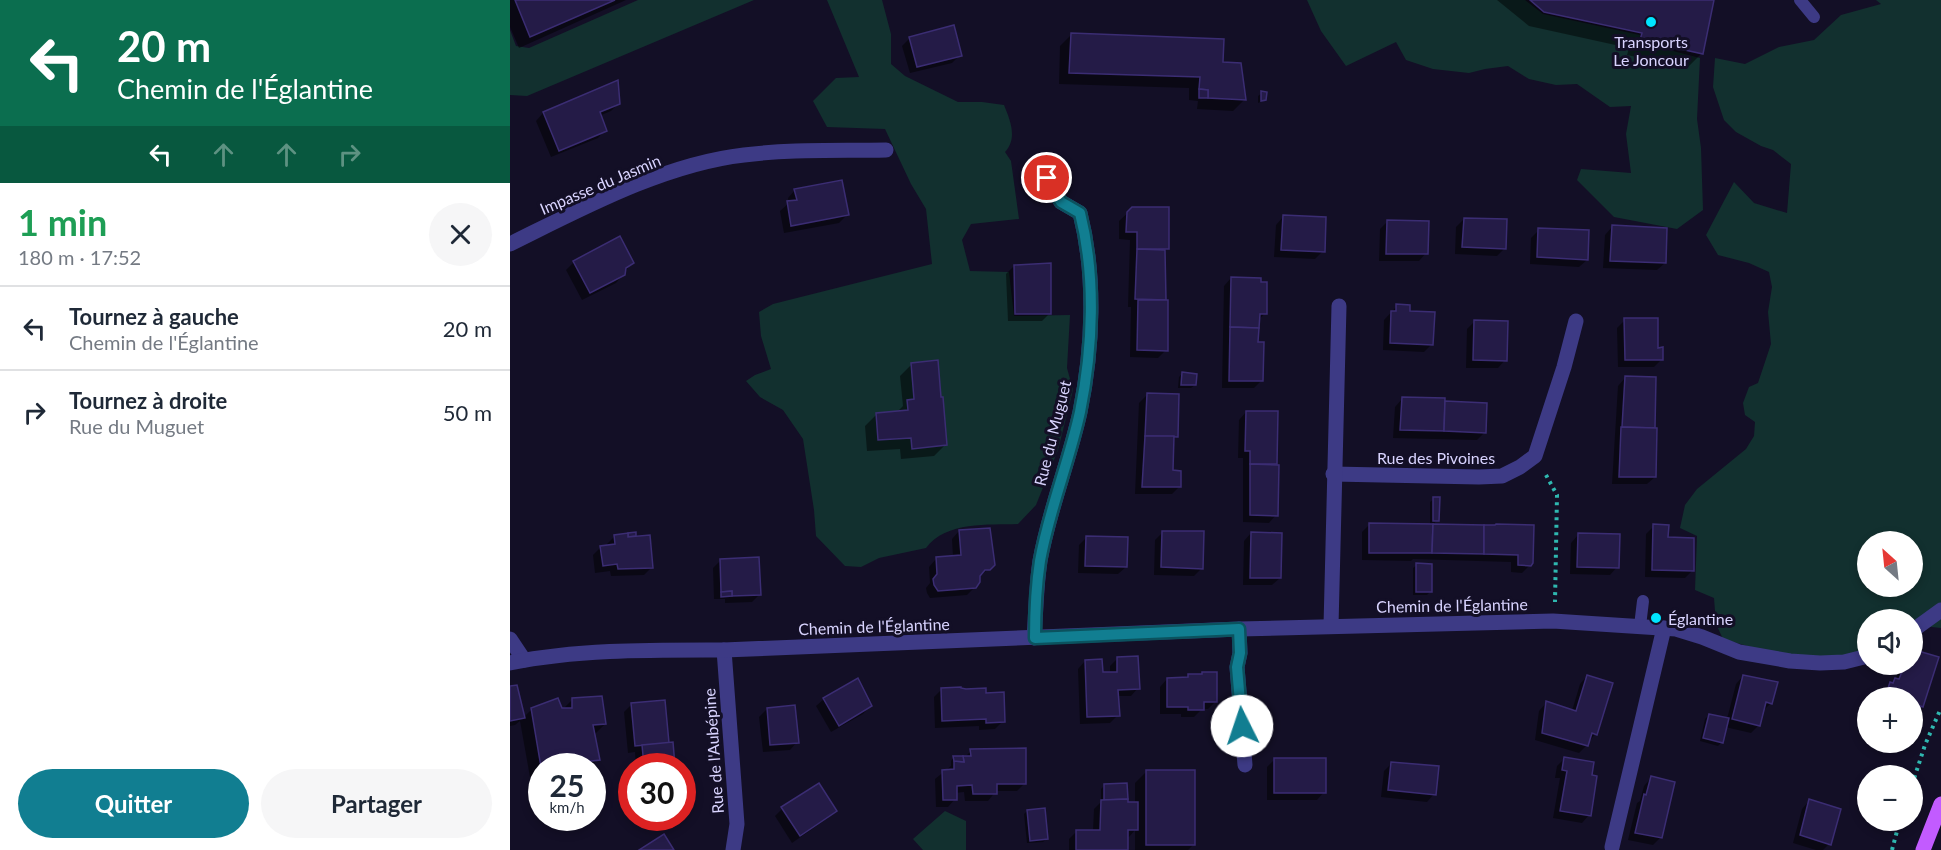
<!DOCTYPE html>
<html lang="fr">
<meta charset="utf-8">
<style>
:root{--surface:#fff;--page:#f6f6f7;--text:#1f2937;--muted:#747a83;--line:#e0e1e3;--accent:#117e91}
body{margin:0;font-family:Lato,sans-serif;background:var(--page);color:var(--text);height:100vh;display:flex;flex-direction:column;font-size:22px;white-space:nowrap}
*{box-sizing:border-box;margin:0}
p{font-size:20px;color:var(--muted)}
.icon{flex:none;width:33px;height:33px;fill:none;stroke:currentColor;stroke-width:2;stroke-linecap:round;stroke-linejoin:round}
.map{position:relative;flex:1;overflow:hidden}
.panel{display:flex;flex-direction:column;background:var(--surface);width:510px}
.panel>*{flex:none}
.guide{background:#0b6e4f;color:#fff;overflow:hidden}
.needle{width:39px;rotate:333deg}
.fabs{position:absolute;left:1347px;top:531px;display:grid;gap:12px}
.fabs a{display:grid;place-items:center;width:66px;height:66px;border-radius:50%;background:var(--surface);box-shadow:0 3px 9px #0003;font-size:30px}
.speed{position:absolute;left:18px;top:753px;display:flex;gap:12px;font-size:30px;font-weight:700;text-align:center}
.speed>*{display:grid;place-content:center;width:78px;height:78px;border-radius:50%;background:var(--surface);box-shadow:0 3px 9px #0003;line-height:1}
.speed small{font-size:15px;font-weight:400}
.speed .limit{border:9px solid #d22;background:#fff;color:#111}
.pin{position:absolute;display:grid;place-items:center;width:51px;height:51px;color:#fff;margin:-26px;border:3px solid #fff;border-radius:50%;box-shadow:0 2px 6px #0007}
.me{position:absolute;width:66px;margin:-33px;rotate:356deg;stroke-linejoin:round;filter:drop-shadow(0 0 4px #0008)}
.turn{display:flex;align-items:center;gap:21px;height:126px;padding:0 18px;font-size:27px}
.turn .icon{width:78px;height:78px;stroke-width:2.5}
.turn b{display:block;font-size:42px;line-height:51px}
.lanes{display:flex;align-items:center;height:57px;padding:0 18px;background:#0003;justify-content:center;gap:30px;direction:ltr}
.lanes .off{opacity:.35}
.round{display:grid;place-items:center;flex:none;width:63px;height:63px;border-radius:32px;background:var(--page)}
.summary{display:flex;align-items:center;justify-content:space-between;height:102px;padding:0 18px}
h1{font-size:36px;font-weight:700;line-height:45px;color:#1e9e55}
.action{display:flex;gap:12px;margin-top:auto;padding:12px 18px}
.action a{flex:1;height:69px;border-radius:36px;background:var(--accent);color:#fff;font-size:24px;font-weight:700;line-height:69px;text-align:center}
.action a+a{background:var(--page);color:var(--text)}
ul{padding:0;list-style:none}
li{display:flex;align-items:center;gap:18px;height:84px;padding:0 18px;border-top:2px solid var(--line)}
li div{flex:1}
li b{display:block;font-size:22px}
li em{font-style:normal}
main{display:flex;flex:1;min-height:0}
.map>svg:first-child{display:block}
</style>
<main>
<section class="panel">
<div class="guide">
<div class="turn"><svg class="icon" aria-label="left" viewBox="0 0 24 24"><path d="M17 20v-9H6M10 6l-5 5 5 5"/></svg><div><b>20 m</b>Chemin de l'Églantine</div></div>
<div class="lanes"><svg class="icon" aria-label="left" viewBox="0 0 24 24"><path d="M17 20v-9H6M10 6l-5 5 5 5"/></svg><svg class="icon off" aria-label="ahead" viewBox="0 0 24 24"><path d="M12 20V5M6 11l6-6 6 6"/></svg><svg class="icon off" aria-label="ahead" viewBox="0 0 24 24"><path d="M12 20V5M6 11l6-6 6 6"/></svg><svg class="icon off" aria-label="right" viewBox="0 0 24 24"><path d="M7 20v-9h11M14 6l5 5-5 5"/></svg></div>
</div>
<div class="summary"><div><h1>1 min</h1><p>180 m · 17:52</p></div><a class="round"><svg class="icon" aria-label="close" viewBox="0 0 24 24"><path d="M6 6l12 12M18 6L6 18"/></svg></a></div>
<ul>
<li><svg class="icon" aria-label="left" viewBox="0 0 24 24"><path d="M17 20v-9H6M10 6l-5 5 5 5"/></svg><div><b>Tournez à gauche</b><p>Chemin de l'Églantine</p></div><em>20 m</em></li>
<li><svg class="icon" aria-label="right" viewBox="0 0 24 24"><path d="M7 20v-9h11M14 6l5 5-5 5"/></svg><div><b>Tournez à droite</b><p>Rue du Muguet</p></div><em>50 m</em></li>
</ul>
<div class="action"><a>Quitter</a><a>Partager</a></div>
</section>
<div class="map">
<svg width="1431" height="850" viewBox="0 0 1431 850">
<rect width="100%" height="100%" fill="#130f26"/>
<g fill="#12302f" fill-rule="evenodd">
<polygon points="128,0 244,0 17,96 0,95 0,30 6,46 19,48"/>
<path d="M 317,0 L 372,0 L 381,34 L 381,64 L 395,76 L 448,102 L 472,102 L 494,105 C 500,120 508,138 495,152 L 501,161 L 509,219 L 461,224 L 452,240 L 460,271 L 499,272 L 504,316 L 560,315 L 557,368 L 563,390 L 548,450 L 526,505 L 508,524 C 479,525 436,521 416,548 L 369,558 L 351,567 L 335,566 L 306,536 L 304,510 L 293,439 L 273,410 L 250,397 L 236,381 L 245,375 L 261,369 L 251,336 L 249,312 L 263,304 L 422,264 L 416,209 L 401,184 L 375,129 L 317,127 L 303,101 L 326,78 L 349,77 Z"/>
<polygon points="797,0 1015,0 1033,14 1130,35 1129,42 1190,58 1187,119 1191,148 1193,210 1167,229 1104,217 1067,180 1071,169 1121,173 1116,134 1121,106 1100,107 1067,84 1046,85 1019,79 998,66 975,69 959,73 923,69 896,60 886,42 836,66 811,31"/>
<path d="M 1366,0 L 1431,0 L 1431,628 L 1403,625 L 1402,620 L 1358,620 L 1357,650 C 1349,652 1339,656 1330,657 C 1291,662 1250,650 1213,639 L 1206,624 L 1204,598 L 1185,590 L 1187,536 L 1170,528 L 1175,505 L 1187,489 L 1236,449 L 1244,436 L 1245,422 L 1235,415 L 1233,403 L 1239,387 L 1248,383 L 1261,344 L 1258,312 L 1262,287 L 1259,272 L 1239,263 L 1208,255 L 1196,235 L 1224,182 L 1244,203 L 1277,213 L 1281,164 L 1263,150 L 1251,146 L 1226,132 L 1214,120 L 1203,87 L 1205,58 L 1235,64 L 1269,47 L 1304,40 L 1331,15 L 1371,4 ZM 1358,542 L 1402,542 L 1402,586 L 1358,586 Z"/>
<polygon points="435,811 456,821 456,850 413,850 403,839"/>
</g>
<g fill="#0007">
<polygon points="0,0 116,0 9,48 0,27"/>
<polygon points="987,0 1203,0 1192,53 1177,68 1117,55 1119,48 1019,26"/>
<polygon points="561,35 712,63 735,99 723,111 687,109 688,101 679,100 679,88 549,84 550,46"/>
<polygon points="400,38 450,55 442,63 400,73 392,46"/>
<polygon points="107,82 109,103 101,111 89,116 95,130 88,138 41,157 26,121 33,113"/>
<polygon points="752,93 755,100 748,103 748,96"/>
<polygon points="285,190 337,215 329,223 274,233 270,211 279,203 278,198"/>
<polygon points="622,209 657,249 654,252 656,350 648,358 620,357 621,307 618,307 620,240 609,239 609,221"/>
<polygon points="773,217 813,251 805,259 764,257 766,225"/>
<polygon points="954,219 995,248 987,256 945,254 946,227"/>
<polygon points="878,221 916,253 909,261 869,261 870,229"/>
<polygon points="1102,227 1155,263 1147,270 1093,268 1095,235"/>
<polygon points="1029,230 1077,260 1069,267 1020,264 1021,238"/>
<polygon points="64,262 122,263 106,283 72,300 56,270"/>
<polygon points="504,266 540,313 532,321 498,321 496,274"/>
<polygon points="721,278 755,313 747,322 747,343 751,381 744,388 712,388 714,286"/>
<polygon points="887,306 898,312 922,344 914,352 873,350 874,320"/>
<polygon points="1115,320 1152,359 1144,367 1108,367 1107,328"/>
<polygon points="965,321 995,360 988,368 956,368 957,329"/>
<polygon points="402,364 435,445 424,456 391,459 390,449 357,451 355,426 367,414 386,413 393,406 390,376"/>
<polygon points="672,374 685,385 681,388 668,388 669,377"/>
<polygon points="1115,378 1145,477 1137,484 1102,484 1108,386"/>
<polygon points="637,395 667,436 662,441 662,472 669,487 662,494 625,494 629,403"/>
<polygon points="892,399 934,403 975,404 975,432 967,440 883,438 885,407"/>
<polygon points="736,412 767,413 766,515 759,523 733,522 733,458 728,458 729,420"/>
<polygon points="924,499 927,520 923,525 1023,527 1022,563 1012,573 1001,572 1001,562 903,559 901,561 852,560 852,532 860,524 920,525 920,502"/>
<polygon points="1144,526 1157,538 1183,570 1175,578 1135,577 1136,534"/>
<polygon points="449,531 484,564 469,577 465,587 457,595 420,598 417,593 416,588 420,583 419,567 426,559 443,557 442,539"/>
<polygon points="653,532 692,568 684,576 644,575 645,540"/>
<polygon points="741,533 770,578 762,585 733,585 734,541"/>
<polygon points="1068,535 1107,567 1100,575 1060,574 1061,543"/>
<polygon points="105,536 124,536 122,539 142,567 134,575 101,576 100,571 85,573 83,555 91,547 97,546 97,544"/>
<polygon points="577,537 616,567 608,574 568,573 569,545"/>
<polygon points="210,561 250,594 242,602 215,603 215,599 204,599 203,568"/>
<polygon points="907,565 920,592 917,595 903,595 903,568"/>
<polygon points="1405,651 1412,706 1404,714 1402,713 1402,698 1371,698 1373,691 1385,680 1389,671 1395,664 1402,664 1402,654"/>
<polygon points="608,658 628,688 621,696 607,696 608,715 600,723 570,724 568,669 575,661 591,674 600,674 600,666"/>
<polygon points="678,675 706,701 698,709 692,709 684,717 671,717 671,714 650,714 650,687 657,679 675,679"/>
<polygon points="1077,676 1085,734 1076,746 1069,753 1025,740 1029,711 1036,703 1062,711 1070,684"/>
<polygon points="1233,676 1261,703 1253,711 1249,725 1241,733 1215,727 1212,742 1208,746 1190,741 1195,719 1199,715 1217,719 1226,684"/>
<polygon points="0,688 13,718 22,709 52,710 62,700 95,724 84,735 88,759 81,766 32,766 32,776 20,777 10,721 5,725 0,726"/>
<polygon points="432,689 475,694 493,721 485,729 469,730 469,726 425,728 424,697"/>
<polygon points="314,699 360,706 353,714 321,732 306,706"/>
<polygon points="122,704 157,744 161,744 163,766 126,766 125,752 118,753 114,712"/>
<polygon points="257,709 287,742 280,750 253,752 249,717"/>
<polygon points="461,751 515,783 507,791 486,791 478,801 455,801 454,792 445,793 445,799 438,807 426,807 425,779 441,766 441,761 444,757 455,757"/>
<polygon points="765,759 814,792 807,800 757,800 757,767"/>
<polygon points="1054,759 1079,815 1072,823 1043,818 1050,778 1045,778 1047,766"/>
<polygon points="882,763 924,794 917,802 871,797 874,771"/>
<polygon points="637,771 684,844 678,850 625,850 625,830 619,837 616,837 616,850 559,850 559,839 567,831 583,831 584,809 591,802 591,789 594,786 617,803 625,803 625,783"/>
<polygon points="1141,778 1151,837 1143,845 1118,840 1127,803 1130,801 1134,786"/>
<polygon points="1299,801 1319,844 1313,850 1306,850 1283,843 1292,809"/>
<polygon points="272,809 325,811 318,818 282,843 265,816"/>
<polygon points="517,811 537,839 533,842 517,843 514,814"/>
</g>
<g fill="#241b47" stroke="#3b2d73" stroke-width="1.5">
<polygon points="5,0 105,0 20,37"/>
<polygon points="1020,0 1204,0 1193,54 1130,40 1132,33 1034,12"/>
<polygon points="444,25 452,56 407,67 399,37"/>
<polygon points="561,33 714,39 713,62 731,63 736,100 698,98 698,90 689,89 690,77 559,73"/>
<polygon points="108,80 110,104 90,112 97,131 49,151 33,112"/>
<polygon points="689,89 698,90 698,98 689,98"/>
<polygon points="751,91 757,92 756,100 751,101"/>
<polygon points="332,180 339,215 281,226 277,201 287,200 284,189"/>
<polygon points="622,207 659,207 659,249 627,249 627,232 616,232 617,212"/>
<polygon points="773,215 816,217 815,252 771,250"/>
<polygon points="954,218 997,219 996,249 952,247"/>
<polygon points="877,220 919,221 918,254 876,254"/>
<polygon points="1102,225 1157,228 1156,263 1100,261"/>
<polygon points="1028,228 1079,230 1078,260 1027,257"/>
<polygon points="110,236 124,263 116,268 115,275 80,293 63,261"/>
<polygon points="627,249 655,250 656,300 625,299"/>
<polygon points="541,263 541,314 505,314 504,265"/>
<polygon points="721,277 751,278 751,282 757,282 757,314 750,314 749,328 720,327"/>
<polygon points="628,300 658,300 658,351 627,350"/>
<polygon points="886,304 900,305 900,311 925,312 923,345 880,343 881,311 886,311"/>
<polygon points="1114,318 1148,318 1148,348 1153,347 1153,360 1115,360"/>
<polygon points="964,320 998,321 997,361 963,360"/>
<polygon points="720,327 749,328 748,342 754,342 753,381 719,381"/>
<polygon points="428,360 431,397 433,397 437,445 402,449 401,438 368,440 366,413 398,410 397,400 404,399 401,363"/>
<polygon points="672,372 687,374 686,385 671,385"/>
<polygon points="1115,376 1146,377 1145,428 1112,427"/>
<polygon points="637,393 669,394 668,437 635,436"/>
<polygon points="892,397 935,398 934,431 890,430"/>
<polygon points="935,401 977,403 976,433 934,431"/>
<polygon points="736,411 768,411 767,464 740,464 740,451 735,451"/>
<polygon points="1111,427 1147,428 1146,477 1109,477"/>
<polygon points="635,436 664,436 663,470 671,471 671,487 632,487"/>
<polygon points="740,464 769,465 768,516 740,515"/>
<polygon points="923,497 930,497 929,521 923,521"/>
<polygon points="859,523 923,524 922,553 859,553"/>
<polygon points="923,524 974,525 974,554 922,553"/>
<polygon points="986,524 1024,525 1023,563 1021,566 1008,565 1008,555 974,554 974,525 985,525"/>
<polygon points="1143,524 1159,525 1158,537 1184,538 1184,571 1142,570"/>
<polygon points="480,528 485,565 480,570 475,570 470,576 470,582 466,588 428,591 424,585 423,579 427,574 426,557 451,555 449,530"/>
<polygon points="652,531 694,531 693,569 651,567"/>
<polygon points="126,532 126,536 118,537 118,533"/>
<polygon points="741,532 772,533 771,578 740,578"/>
<polygon points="118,533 118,537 140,535 143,568 108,569 107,564 93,566 90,546 105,544 104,535"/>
<polygon points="1068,533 1110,534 1109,568 1067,567"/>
<polygon points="576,536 618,537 617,567 575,566"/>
<polygon points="249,557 251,595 222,596 222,591 211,592 210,559"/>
<polygon points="906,563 922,564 922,592 906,592"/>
<polygon points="222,591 222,596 211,597 211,592"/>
<polygon points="1405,650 1429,657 1413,707 1402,703 1402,698 1384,698 1376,695 1380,682 1383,683 1385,678 1389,679 1395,664 1402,664"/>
<polygon points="628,656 630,689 608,690 610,716 577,717 575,660 592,659 593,672 607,672 607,657"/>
<polygon points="692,672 707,672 707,702 694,702 694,710 678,710 678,707 657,707 657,678 678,677 678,674 692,674"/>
<polygon points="1077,675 1103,683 1087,735 1082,733 1078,746 1032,733 1036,701 1066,711"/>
<polygon points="1233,675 1268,682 1262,704 1256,702 1250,726 1222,719"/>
<polygon points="348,678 362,706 329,726 313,698"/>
<polygon points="7,685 15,718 0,721 0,686"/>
<polygon points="451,687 451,688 456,689 476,688 476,693 494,692 495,722 476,723 476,719 432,721 431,688"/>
<polygon points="92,696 96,724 83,725 90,760 31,767 21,708 48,698 52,708 62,708 62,698"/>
<polygon points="155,700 159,743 125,746 121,703"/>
<polygon points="285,705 289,743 260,745 257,708"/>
<polygon points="1199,714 1219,718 1213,743 1193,738"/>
<polygon points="163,742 165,766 134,766 132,745"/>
<polygon points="516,748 516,784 487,784 487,794 463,794 462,785 447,786 447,800 433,800 432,770 444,769 444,761 454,762 453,756 461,756 460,749"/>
<polygon points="443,756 453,756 454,762 444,761"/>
<polygon points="1054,757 1084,762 1082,775 1087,776 1081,816 1050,811 1057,771 1052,770"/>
<rect x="764" y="758" width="52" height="35"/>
<polygon points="881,762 929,766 926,795 878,790"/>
<rect x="636" y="770" width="49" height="75"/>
<polygon points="1141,776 1165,782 1152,838 1125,833 1134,794 1136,795"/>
<polygon points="309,783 327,811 290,836 271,807"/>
<polygon points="617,783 618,799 594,800 594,784"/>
<polygon points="618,799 618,802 628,802 628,830 618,830 618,850 566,850 566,830 590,830 591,800"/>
<polygon points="1299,799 1331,809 1321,845 1290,835"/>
<polygon points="535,808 538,839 520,841 517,810"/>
<polygon points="154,834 164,850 129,850"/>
</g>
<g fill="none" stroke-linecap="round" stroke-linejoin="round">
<g stroke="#2fb8b0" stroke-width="4" stroke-dasharray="3 4.5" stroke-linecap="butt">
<polyline points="1036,475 1047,495 1045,602"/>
<polyline points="1402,785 1415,745 1431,708"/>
<polyline points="1382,850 1390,820"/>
</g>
<g stroke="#3d3a85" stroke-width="12">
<polyline points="1290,0 1304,17"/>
<polyline points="1130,626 1133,601"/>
</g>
<g stroke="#3d3a85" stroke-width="15">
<path d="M 0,244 C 71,209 154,164 234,155 C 281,149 329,151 376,150"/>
<polyline points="823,474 969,477 992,476 1010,467 1025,456 1054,367 1066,321"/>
<polyline points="821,626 829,306"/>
<polyline points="729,629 730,653 727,667 735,765"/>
<polyline points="1402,631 1431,610"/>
<path d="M 524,638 C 526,613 526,587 530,561 C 539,510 559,462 570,412 C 583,348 586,276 570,213 L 551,202 L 537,179"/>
<polyline points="0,639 14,660"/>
<polyline points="214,650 227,824 223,850"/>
<path d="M 0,663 C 69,649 143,650 214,650 L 729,629 L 1043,621 L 1166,629 L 1192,637 L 1229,652 L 1280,661 L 1310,663 L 1334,662 L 1358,656"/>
<polyline points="1102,847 1154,628"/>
</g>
<polyline stroke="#c25bff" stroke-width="15" points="1413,850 1431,804"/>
</g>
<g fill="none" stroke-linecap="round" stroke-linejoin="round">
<defs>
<path id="route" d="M 537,178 L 551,202 L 570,213 C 586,276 583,348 570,412 C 559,462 539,510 530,561 C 526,587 525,613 525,638 L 729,629 L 730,653 L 727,667 L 732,726"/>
</defs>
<use href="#route" stroke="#0b525e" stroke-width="15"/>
<use href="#route" stroke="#117e91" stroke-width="10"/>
</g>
<g fill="#00e5ff" stroke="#130f26" stroke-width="2">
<circle cx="1141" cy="22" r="6"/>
<circle cx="1146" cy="618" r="6"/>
</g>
<g text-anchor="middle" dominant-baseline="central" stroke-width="6" stroke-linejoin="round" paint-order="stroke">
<g font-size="16" fill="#d9d4ff" stroke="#130f26">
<text x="1141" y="41">Transports<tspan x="1141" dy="18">Le Joncour</tspan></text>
<text x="1158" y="618" text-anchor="start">Églantine</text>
</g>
<g font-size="16" fill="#d9d4ff" stroke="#130f26">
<text transform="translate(90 184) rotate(-23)">Impasse du Jasmin</text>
<text transform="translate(542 433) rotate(-76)">Rue du Muguet</text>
<text x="926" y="457">Rue des Pivoines</text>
<text transform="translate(942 605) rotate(-1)">Chemin de l'Églantine</text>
<text transform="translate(364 626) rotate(-2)">Chemin de l'Églantine</text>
<text transform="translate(203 751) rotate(-94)">Rue de l'Aubépine</text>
</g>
</g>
</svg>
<div class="fabs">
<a><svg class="needle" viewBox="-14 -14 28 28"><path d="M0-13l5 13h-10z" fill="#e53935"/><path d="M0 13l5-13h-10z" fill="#747a83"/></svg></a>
<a><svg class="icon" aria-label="sound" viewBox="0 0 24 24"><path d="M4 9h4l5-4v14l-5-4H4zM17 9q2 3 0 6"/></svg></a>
<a>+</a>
<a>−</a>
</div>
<div class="speed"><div>25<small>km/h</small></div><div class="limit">30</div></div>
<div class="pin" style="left:537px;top:178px;background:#d93025"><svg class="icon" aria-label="arrive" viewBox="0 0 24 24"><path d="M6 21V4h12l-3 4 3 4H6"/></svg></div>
<svg class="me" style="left:732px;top:726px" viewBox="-20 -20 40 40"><circle r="19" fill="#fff"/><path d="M0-13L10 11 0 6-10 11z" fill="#117e91"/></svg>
</div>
</main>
